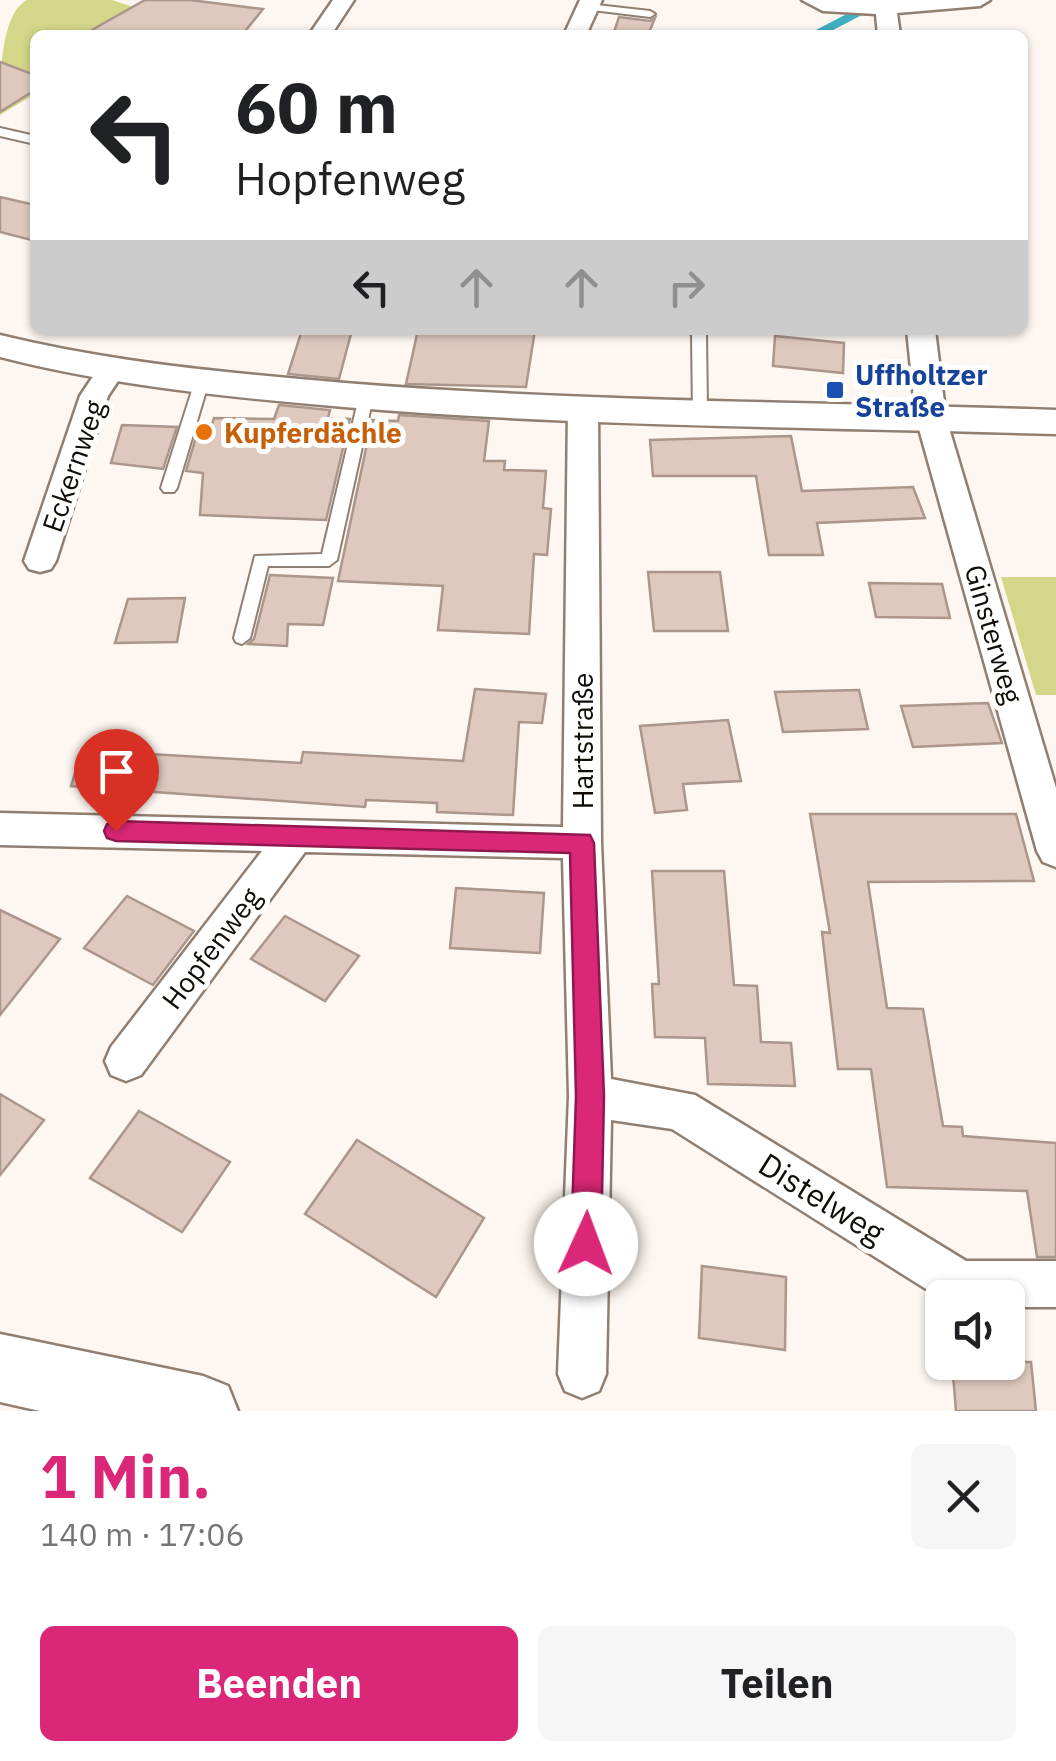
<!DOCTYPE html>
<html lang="de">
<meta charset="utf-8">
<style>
:root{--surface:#fff;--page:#f6f6f6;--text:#202124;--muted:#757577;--accent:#db2777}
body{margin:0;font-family:"IBM Plex Sans",sans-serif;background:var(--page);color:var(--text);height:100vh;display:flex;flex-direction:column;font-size:38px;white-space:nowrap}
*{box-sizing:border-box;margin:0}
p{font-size:32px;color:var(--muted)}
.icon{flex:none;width:55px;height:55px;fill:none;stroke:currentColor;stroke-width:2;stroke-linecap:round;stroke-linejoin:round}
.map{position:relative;height:1411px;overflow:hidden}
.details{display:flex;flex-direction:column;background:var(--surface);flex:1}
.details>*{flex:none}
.guide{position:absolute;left:30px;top:30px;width:998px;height:305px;border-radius:15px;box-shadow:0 2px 8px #0004;background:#fff;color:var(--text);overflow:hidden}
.tools{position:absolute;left:925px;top:1280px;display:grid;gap:20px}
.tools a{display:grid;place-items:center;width:100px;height:100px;border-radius:15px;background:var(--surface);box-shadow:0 2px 8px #0004;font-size:50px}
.pin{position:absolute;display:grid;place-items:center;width:85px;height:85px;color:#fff;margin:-102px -42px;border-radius:50% 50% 50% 0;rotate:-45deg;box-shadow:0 0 10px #0007}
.pin .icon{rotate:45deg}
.me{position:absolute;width:110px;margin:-55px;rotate:2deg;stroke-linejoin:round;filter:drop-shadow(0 0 8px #0008)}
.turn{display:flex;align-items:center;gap:35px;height:210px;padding:0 40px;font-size:45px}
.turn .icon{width:130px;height:130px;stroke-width:2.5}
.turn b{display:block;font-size:70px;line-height:85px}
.lanes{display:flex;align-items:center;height:95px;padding:0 40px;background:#0003;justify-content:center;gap:50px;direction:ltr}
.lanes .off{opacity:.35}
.round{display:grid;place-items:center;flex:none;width:105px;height:105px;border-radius:15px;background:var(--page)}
.overview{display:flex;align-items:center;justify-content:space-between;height:170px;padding:0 40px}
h1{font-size:60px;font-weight:700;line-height:75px;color:var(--accent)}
.cta{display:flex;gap:20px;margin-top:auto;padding:20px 40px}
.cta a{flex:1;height:115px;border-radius:15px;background:var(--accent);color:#fff;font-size:40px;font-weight:700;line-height:115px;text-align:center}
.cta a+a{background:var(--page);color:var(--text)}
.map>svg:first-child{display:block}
</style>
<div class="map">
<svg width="1056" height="1411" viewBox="0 0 1056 1411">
<rect width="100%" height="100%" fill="#fef6f0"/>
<g fill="#d4d789">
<path d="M 27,0 L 112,0 L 161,16 L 131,35 L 35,35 L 35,94 L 0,115 C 0,80 0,14 27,0 Z"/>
<polygon points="1001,577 1056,577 1056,695 1036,695"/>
</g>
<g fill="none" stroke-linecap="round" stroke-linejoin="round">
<polyline stroke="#40b0c0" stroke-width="8" points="815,35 882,0"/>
</g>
<g fill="#dfc9be" stroke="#ab968c" stroke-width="2.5">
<polygon points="145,0 190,0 263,9 242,35 83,35"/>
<polygon points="619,17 650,21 655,18 648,35 613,35"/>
<polygon points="0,62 35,75 35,90 0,112"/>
<polygon points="0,197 35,205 35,241 0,232"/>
<polygon points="302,330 352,330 339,379 288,374"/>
<polygon points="418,330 535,330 526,387 406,384"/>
<polygon points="775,336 844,343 843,373 773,366"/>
<polygon points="279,405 330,410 328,418 350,419 326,520 200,515 203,473 186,471 199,427 211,427 214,418 274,419"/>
<polygon points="399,415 489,421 484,461 505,461 504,470 546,471 543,508 551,509 547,555 534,554 529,634 438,630 443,586 338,581 372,420 398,421"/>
<polygon points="122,425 177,427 163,469 111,463"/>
<polygon points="791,436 802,491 913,487 925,518 817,523 823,555 769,555 756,476 653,476 650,440"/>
<polygon points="648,572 720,572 728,631 654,631"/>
<polygon points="270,575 333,578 323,625 288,624 287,646 248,644 254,639"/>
<polygon points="869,583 942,584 950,618 876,617"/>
<polygon points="185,598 177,642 115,643 128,599"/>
<polygon points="475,689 546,694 542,723 519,722 513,815 437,812 437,803 366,800 365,807 71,786 82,750 301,763 303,752 463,761"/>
<polygon points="859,690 868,729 783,732 775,692"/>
<polygon points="988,703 1002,743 913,747 901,706"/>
<polygon points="728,720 741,781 683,784 687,810 655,813 640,726"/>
<polygon points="810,814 1016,814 1034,881 868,882 887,1008 923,1009 943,1126 962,1127 963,1136 1056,1143 1056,1257 1037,1257 1027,1191 887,1187 871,1069 838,1069 822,932 830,933"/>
<polygon points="652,871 724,871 734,985 757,986 761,1042 791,1043 795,1086 708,1084 705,1038 655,1037 652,984 659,984"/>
<polygon points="456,888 544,893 540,953 450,948"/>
<polygon points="127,896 194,931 153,985 84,948"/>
<polygon points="0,910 60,939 0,1015"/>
<polygon points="285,916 359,956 325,1001 251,959"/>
<polygon points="0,1094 44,1120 0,1175"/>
<polygon points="139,1111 230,1162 182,1232 90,1178"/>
<polygon points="357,1140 484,1218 436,1297 305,1214"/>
<polygon points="702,1266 786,1277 785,1350 699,1338"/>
<polygon points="952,1362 1031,1362 1036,1411 956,1411"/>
</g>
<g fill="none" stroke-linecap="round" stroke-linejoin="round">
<defs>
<g id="service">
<polygon points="588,4 650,11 655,14 650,17 584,9 584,5"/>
<polygon points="0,128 35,136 35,144 0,136"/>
<polygon points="686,330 704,330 706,333 707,412 700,417 693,412 692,335"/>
<polygon points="202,376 209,381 177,488 174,492 164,492 161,488 195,381"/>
<polygon points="366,392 373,397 337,560 329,566 268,566 250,638 242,644 236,642 234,638 255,556 322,554 359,397"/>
</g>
<g id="minor">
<polygon points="333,0 354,0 331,35 309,35"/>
<polygon points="580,0 602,0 586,35 564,35"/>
<polygon points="802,0 990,0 980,6 897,13 900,35 878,35 876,14 823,11"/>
<polygon points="907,330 935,330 946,418 1056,788 1056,867 1043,862 1037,851 916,418"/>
<polygon points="110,363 120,366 124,372 108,396 56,561 51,569 40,572 29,569 24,561 80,396 100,366"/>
<polygon points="583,400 593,402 598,409 601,843 611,1079 695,1095 966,1261 1056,1261 1056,1307 1008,1307 1008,1298 942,1299 672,1129 611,1120 606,1374 599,1391 582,1398 565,1391 558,1374 569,1096 563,858 305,852 141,1075 126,1081 111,1075 105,1061 111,1047 262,851 0,845 0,813 563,827 568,409 573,402"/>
</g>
<path id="tertiary" d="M 0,335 C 113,363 229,373 345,383 C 581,402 819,402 1056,410 L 1056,434 C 819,427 581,427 344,407 C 229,397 113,386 0,357 Z"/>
<polygon id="secondary" points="0,1334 203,1376 228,1386 238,1411 40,1411 0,1402"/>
</defs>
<use href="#service" stroke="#907f71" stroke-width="4"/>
<use href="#minor" stroke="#907f71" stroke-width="5"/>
<use href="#tertiary" stroke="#907f71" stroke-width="5"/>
<use href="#secondary" stroke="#907f71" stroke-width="5"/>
<use href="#service" fill="#fff" fill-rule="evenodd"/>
<use href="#minor" fill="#fff" fill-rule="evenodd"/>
<use href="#tertiary" fill="#fff" fill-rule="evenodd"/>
<use href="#secondary" fill="#fff" fill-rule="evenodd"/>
</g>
<polygon fill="#db2777" stroke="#8e194d" stroke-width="2.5" points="116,821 590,835 594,843 604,1096 601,1244 596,1255 586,1259 575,1255 571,1244 576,1096 570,853 116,841 107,838 104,831 107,824"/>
<rect fill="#1a4fb4" stroke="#fff" stroke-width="4" x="825" y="380" width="20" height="20" rx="5"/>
<circle fill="#e8710a" stroke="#fff" stroke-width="4" cx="204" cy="432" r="10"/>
<g text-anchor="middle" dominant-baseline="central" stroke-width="10" stroke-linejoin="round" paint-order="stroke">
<g font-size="28" font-weight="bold" fill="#164399" stroke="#fff" text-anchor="start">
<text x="855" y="374">Uffholtzer<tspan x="855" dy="32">Straße</tspan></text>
</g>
<g font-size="28" font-weight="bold" fill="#c56008" stroke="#fff" text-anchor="start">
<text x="224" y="432">Kupferdächle</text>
</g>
<g font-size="28" fill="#120c07" stroke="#fff">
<text transform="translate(73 466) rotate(-71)">Eckernweg</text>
<text transform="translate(994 634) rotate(74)">Ginsterweg</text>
<text transform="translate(582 741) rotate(-90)">Hartstraße</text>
<text transform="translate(211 948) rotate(-53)">Hopfenweg</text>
</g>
<g font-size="32" fill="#120c07" stroke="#fff">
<text transform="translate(822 1198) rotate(32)">Distelweg</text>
</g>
</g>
</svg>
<div class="tools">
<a><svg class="icon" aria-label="sound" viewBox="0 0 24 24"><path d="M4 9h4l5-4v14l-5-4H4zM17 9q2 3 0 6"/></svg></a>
</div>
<div class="pin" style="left:116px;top:831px;background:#d93025"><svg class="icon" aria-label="arrive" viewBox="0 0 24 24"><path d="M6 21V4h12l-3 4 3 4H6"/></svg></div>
<svg class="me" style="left:586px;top:1244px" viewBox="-20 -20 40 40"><circle r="19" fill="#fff"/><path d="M0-13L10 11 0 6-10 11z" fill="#db2777"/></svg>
<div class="guide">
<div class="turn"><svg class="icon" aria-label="left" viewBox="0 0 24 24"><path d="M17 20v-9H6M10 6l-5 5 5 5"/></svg><div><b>60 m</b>Hopfenweg</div></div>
<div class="lanes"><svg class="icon" aria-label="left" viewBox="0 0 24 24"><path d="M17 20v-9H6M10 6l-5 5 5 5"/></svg><svg class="icon off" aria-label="ahead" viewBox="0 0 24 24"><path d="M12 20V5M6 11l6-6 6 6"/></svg><svg class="icon off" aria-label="ahead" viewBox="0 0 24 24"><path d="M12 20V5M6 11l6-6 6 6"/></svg><svg class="icon off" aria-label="right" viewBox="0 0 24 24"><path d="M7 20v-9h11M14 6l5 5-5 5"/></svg></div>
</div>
</div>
<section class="details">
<div class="overview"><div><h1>1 Min.</h1><p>140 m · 17:06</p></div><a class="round"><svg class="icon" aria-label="close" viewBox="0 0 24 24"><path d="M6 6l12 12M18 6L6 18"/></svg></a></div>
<div class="cta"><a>Beenden</a><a>Teilen</a></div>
</section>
